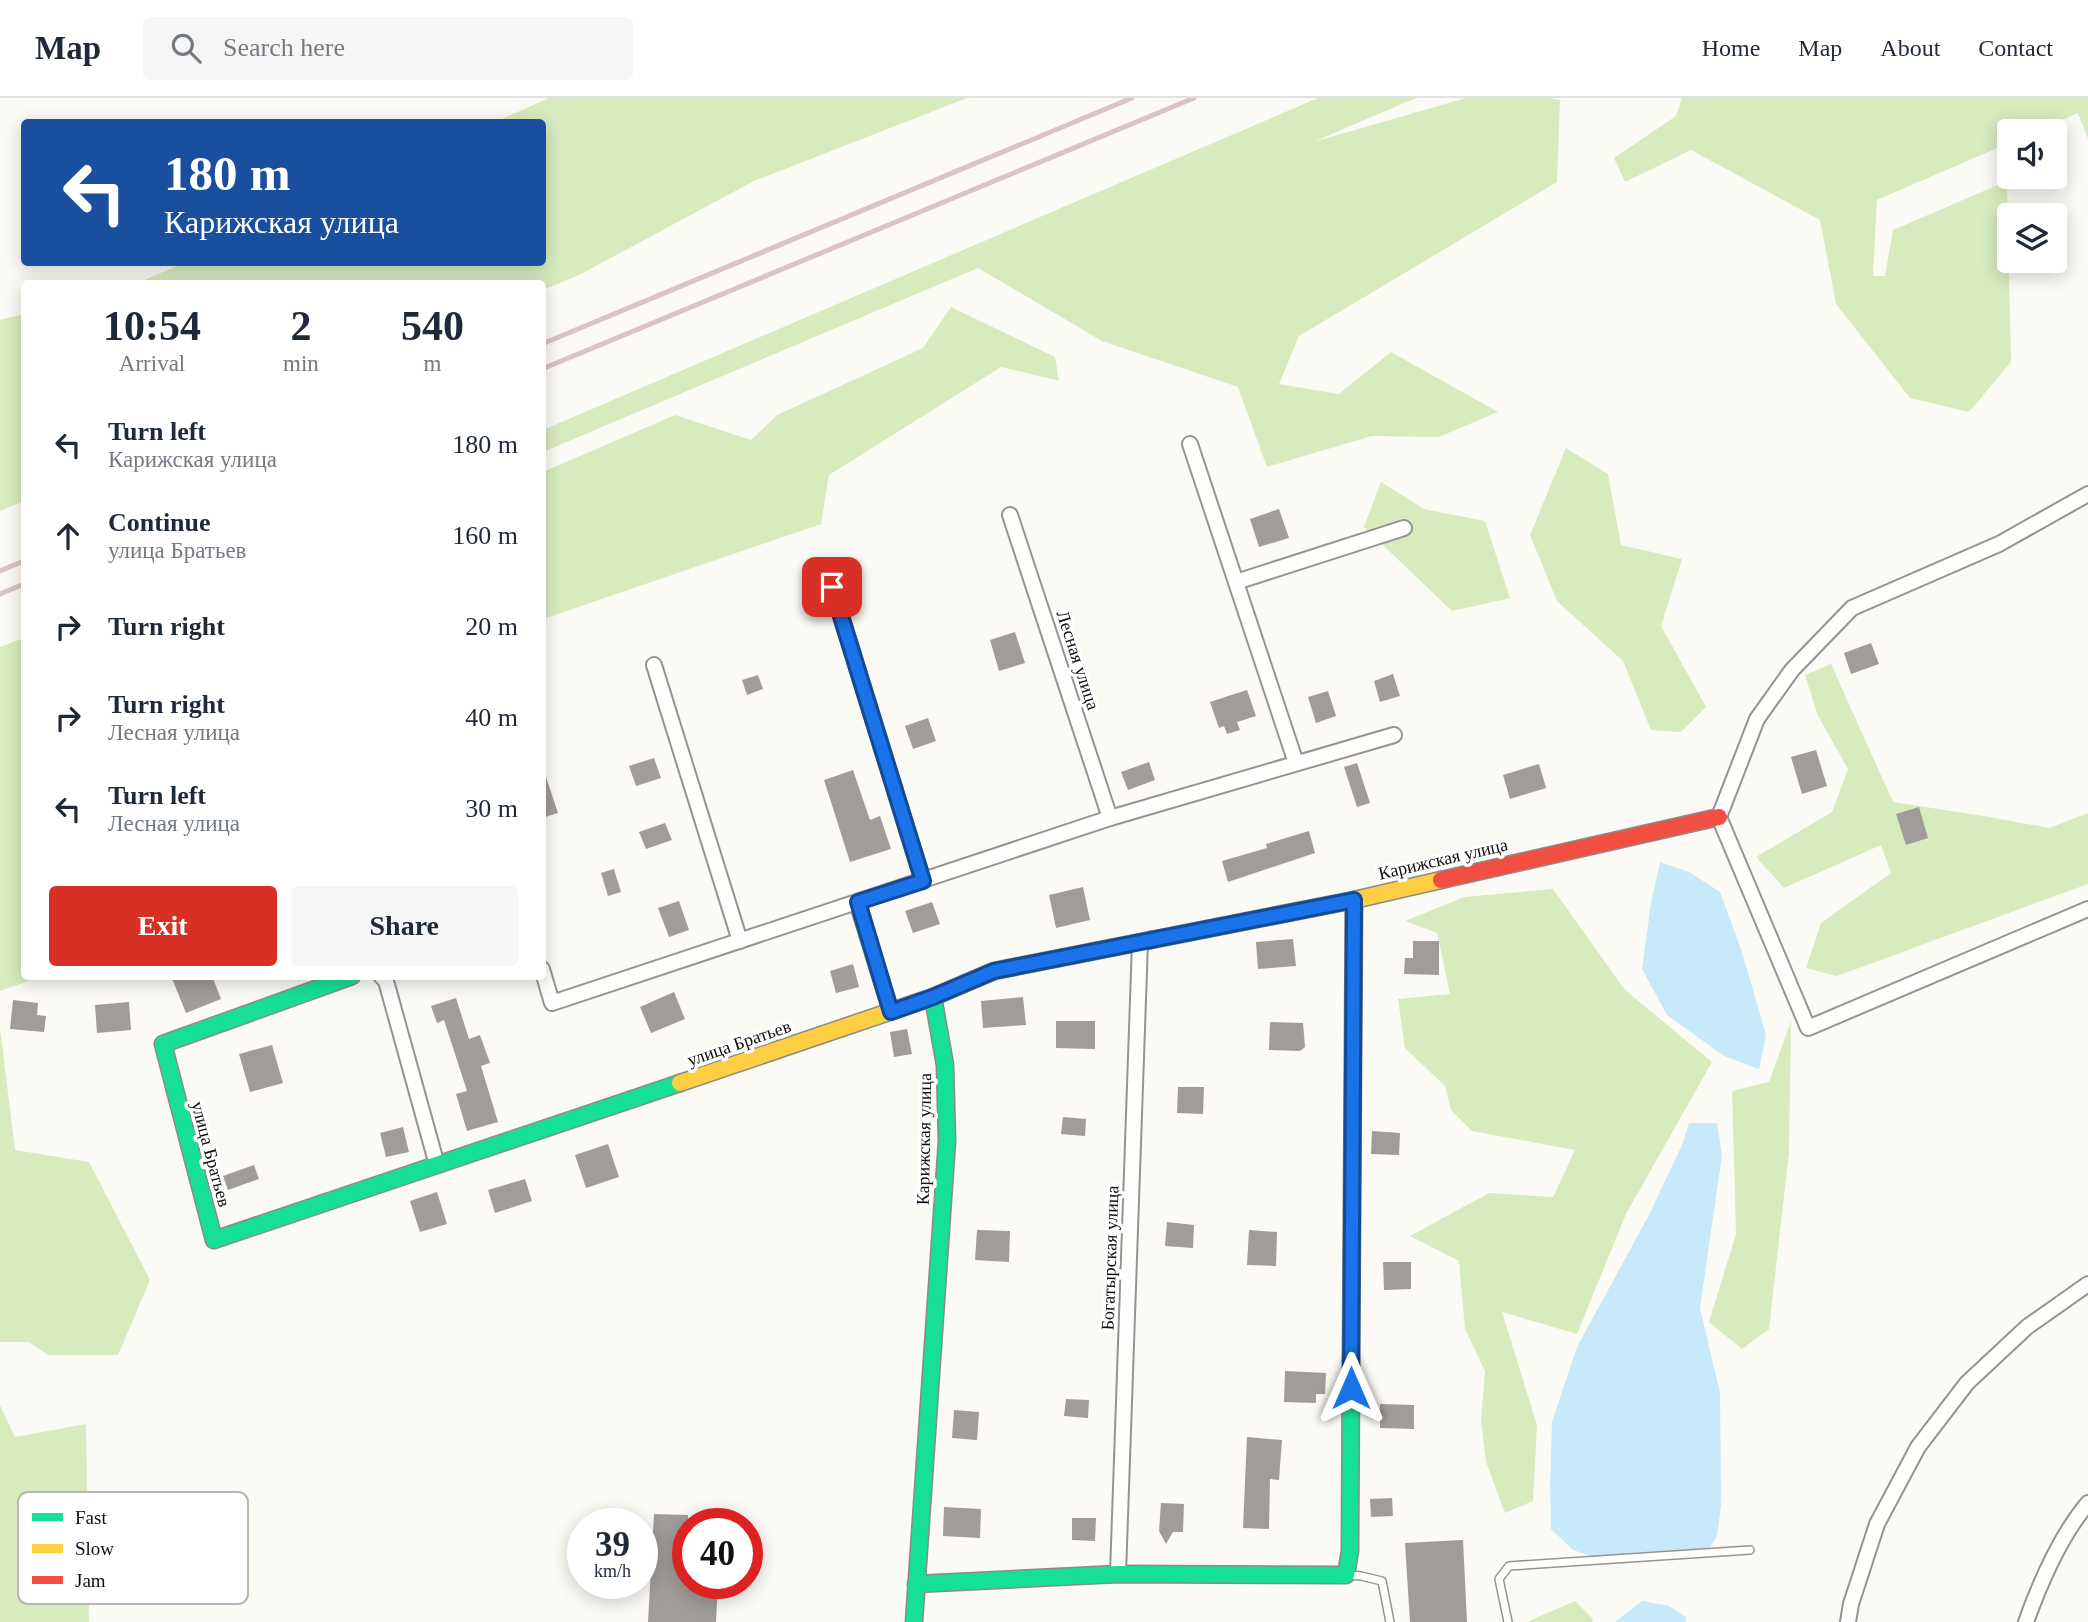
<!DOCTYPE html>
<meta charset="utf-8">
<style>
:root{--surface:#fff;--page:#f6f6f7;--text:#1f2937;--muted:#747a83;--line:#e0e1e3;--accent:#d93025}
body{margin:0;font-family:Georgia,serif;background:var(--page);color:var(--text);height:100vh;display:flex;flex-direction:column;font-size:26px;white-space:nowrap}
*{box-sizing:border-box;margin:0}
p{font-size:23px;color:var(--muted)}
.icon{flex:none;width:38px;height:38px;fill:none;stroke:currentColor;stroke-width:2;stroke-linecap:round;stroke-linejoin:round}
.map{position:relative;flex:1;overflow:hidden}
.panel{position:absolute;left:21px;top:182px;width:525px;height:700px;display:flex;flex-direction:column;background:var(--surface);border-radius:7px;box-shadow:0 4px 18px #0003}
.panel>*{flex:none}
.top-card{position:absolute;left:21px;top:21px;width:525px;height:147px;border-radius:7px;box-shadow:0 4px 18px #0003;background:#1a4fa0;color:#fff;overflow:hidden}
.controls{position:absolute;left:1997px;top:21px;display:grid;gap:14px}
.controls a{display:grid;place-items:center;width:70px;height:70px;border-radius:7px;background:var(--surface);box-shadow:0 4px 18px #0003;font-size:35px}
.speed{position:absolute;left:567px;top:1410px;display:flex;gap:14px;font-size:35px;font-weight:700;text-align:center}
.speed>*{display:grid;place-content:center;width:91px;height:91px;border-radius:50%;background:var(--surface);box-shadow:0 4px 18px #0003;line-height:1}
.speed small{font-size:18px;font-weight:400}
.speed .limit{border:10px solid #d22;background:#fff;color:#111}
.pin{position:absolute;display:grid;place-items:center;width:60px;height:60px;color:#fff;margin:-30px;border-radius:14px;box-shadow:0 4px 10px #0006}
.me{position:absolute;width:77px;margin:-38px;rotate:0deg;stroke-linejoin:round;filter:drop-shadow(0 0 5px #0008)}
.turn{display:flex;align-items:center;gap:24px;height:147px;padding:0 28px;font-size:32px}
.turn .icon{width:91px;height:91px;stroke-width:2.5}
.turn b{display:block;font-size:49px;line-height:60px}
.eta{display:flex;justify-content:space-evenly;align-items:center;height:119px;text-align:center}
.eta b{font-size:42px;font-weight:700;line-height:49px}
.cta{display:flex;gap:14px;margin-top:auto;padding:14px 28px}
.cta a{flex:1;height:80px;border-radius:7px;background:var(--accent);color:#fff;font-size:28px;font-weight:700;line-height:80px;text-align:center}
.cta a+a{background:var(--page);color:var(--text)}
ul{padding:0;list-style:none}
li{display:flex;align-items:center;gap:21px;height:91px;padding:0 28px}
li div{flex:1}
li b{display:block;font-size:26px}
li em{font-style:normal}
header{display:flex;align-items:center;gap:42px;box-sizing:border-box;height:98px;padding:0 35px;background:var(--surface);border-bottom:2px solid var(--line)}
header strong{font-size:33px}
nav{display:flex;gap:38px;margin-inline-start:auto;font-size:24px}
.search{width:490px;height:63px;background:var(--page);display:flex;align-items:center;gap:18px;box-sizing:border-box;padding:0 24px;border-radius:7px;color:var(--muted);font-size:26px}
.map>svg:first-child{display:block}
</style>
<header>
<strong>Map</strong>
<div class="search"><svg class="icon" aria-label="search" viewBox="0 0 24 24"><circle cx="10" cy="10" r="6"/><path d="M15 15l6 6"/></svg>Search here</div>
<nav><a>Home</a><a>Map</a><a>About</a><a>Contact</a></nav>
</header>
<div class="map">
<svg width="2088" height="1524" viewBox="0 0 2088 1524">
<rect width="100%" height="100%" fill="#fcfaf4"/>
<g fill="#d7ebbf">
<polygon points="549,0 967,0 754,83 581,176 543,192 542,186 137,185 187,164 542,164 542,24 495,24"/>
<polygon points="1318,0 1416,0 1313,44 1466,0 1548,0 1560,2 1557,84 1299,238 1279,286 1339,296 1391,254 1498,314 1439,339 1372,338 1267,369 1238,289 1102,243 978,170 543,354 543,332"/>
<polygon points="1682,0 2088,0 2088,41 2078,15 2035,33 2009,33 2009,45 1877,102 1873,178 1885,178 1893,132 2007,83 2011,264 1969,314 1910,300 1836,206 1820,122 1691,52 1625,84 1614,60 1676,18"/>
<polygon points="951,209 1055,259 1059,283 1001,269 829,377 821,426 543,521 543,374 675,317 751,342 777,317 923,250"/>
<polygon points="24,216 24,403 0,413 0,222"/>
<polygon points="1566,350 1608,376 1621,447 1682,461 1661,528 1706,609 1681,634 1651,632 1623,563 1557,503 1530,437"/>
<polygon points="1381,384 1424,411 1485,423 1510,500 1452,513 1364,429"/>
<polygon points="24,540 24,878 40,879 0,893 0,549"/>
<polygon points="1831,566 1893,704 1984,718 2049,730 2088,715 2088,786 1837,878 1806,870 1821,825 1891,775 1881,747 1784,790 1756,759 1832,714 1848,671 1818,618 1805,577"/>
<polygon points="1553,791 1625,892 1712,964 1626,1116 1577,1236 1502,1214 1537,1327 1533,1403 1505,1415 1486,1364 1481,1323 1485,1273 1465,1231 1459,1163 1410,1138 1489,1095 1553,1099 1575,1052 1472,1033 1451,1012 1445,988 1405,950 1398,901 1450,896 1437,835 1405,823 1464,799"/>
<polygon points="1791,923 1789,1054 1769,1231 1742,1251 1709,1224 1736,1136 1732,993 1769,984"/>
<polygon points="0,930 15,1052 89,1064 150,1182 118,1257 48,1257 29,1244 0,1244"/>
<polygon points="0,1307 15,1339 86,1326 89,1524 0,1524"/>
<polygon points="1575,1503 1593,1521 1592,1524 1527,1524"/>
</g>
<g fill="#c7e9f9">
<polygon points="1660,764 1689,774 1720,794 1742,854 1766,937 1759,971 1724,958 1667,917 1642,871 1651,805"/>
<polygon points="1689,1025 1717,1025 1722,1057 1700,1210 1720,1295 1721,1407 1717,1438 1708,1452 1604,1462 1573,1452 1551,1431 1550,1386 1552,1324 1577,1249 1649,1117 1682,1047"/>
<polygon points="1642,1503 1669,1508 1686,1519 1686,1524 1615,1524"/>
</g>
<g fill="#9f9c99">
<polygon points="1279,411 1289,440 1259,449 1250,421"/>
<polygon points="1015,534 1025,565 999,573 990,542"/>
<polygon points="1871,545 1879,566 1851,576 1844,555"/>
<polygon points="1393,576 1400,598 1380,604 1374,583"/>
<polygon points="758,577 763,591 747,597 742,582"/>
<polygon points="1247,592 1256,618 1237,624 1240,632 1227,636 1224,628 1219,630 1210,604"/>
<polygon points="1328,593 1336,618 1316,625 1308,599"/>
<polygon points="928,620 936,643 913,651 905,628"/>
<polygon points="1816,652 1827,688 1802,696 1791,659"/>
<polygon points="654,660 661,680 636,688 629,668"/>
<polygon points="1149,664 1155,682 1128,692 1121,674"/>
<polygon points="1357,665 1370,705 1357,709 1344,669"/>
<polygon points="1539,666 1546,690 1510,701 1503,677"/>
<polygon points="853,672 870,722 880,718 891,751 850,764 824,682"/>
<polygon points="545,676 558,715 542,720 542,677"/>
<polygon points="1919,709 1928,740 1906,747 1896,716"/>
<polygon points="665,725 672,742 646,751 639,734"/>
<polygon points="1309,733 1315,755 1228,784 1222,763 1267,750 1266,746"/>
<polygon points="614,771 621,794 608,798 601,775"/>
<polygon points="1083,789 1090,822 1056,830 1049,797"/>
<polygon points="679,803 689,832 669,839 658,810"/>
<polygon points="932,804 940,826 913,835 905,813"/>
<polygon points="1293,841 1296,868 1258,871 1256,844"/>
<polygon points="1413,843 1439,843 1439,877 1404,876 1405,860 1413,860"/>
<polygon points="853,866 859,889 836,895 830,873"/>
<polygon points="171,878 212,878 221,901 186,915"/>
<polygon points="674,894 685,921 651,935 640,909"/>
<polygon points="1023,899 1026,927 983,930 981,903"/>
<polygon points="456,900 469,941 480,937 490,965 481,968 498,1024 467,1033 456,996 467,993 444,922 437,925 431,908"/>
<polygon points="13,902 38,905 37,917 46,918 44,934 10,931"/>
<polygon points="129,904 131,932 97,935 95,907"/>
<polygon points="1056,923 1095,923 1095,951 1056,950"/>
<polygon points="1270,924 1303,925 1305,949 1300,953 1269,952"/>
<polygon points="907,931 912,956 894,959 890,934"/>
<polygon points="272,947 283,985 250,994 239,956"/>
<polygon points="1178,989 1204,989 1203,1016 1177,1015"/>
<polygon points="1063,1019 1086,1021 1085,1038 1061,1036"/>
<polygon points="403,1029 409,1054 386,1059 380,1035"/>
<polygon points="1372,1033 1400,1035 1399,1057 1371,1056"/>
<polygon points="608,1046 619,1079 586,1090 575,1057"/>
<polygon points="254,1067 259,1081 228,1092 223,1078"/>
<polygon points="525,1081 532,1103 495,1115 488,1092"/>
<polygon points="437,1094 447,1126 420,1134 410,1103"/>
<polygon points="1167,1124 1194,1127 1193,1150 1165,1148"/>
<polygon points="977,1132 1010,1133 1009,1164 975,1162"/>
<polygon points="1249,1132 1277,1134 1276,1168 1247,1167"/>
<polygon points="1383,1164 1411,1164 1411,1191 1384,1192"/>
<polygon points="1285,1273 1326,1275 1325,1296 1316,1296 1316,1305 1284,1304"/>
<polygon points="1066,1301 1089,1302 1088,1320 1064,1318"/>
<polygon points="1380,1306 1414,1307 1414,1331 1380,1330"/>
<polygon points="954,1312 979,1314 977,1342 952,1340"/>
<polygon points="1247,1339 1282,1342 1279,1382 1270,1381 1269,1431 1243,1430"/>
<polygon points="1392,1400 1393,1418 1371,1419 1370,1401"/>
<polygon points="1161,1405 1184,1406 1183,1434 1173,1434 1166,1446 1159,1433"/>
<polygon points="944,1409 981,1411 980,1440 943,1438"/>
<polygon points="654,1416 688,1417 688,1486 718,1486 716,1524 648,1524"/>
<polygon points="1072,1420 1096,1420 1095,1443 1072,1442"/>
<polygon points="1463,1442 1467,1524 1410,1524 1405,1445"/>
</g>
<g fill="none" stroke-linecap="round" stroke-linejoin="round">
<defs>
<g id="lane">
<polyline points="1348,1477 1361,1478 1382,1483 1390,1524"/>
<polyline points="1508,1524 1499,1481 1509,1468 1750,1452"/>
</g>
<g id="street">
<polyline points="1190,346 1296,665"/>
<polyline points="2088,396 1999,446 1852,510 1792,572 1757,621 1719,719 1808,930 2088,811"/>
<polyline points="1010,417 1110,720"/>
<polyline points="1236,484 1404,430"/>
<polyline points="832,489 923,783"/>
<polyline points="654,567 740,843"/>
<polyline points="857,804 891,914"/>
<polyline points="542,871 552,905 1110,720 1394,637"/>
<polyline points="381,878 386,883 437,1067"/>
<polyline points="1118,1476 1140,844"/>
<polyline points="1848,1524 1851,1506 1877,1426 1918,1349 1967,1285 2027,1229 2088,1186"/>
<path d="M 2026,1524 C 2040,1485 2061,1437 2088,1405"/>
</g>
<g id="fast">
<polyline points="352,878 163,946 214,1142 680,985"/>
<polyline points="916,1486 1118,1476 1346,1477 1350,1453 1351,1263"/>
<polyline points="914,1524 947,1043 945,967 933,899 994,873 1151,842"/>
</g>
<g id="slow">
<polyline points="1151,842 1354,802 1441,782"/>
<polyline points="680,985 933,899"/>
<polyline points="1351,1263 1354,802"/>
</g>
<polyline id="jam" points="1441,782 1719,719"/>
</defs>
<use href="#lane" stroke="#959492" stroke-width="10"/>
<use href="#street" stroke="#959492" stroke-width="18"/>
<use href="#fast" stroke="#8c8b88" stroke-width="19"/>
<use href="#slow" stroke="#8c8b88" stroke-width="19"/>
<use href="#jam" stroke="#8c8b88" stroke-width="19"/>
<use href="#lane" stroke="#fffefd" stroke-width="7"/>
<use href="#street" stroke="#fffefd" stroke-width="14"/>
<use href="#fast" stroke="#16e098" stroke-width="16"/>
<use href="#slow" stroke="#ffcf43" stroke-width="16"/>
<use href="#jam" stroke="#f24e42" stroke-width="16"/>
<g stroke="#d9c4c5" stroke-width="5">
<polyline points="542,246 1132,0"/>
<polyline points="542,271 1194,0"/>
<polyline points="0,473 24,463"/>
<polyline points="0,496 24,486"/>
</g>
</g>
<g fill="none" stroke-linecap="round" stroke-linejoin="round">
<defs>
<polyline id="route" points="832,489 923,783 858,804 891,914 933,899 994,873 1354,802 1351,1290"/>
</defs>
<use href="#route" stroke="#114b97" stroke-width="18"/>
<use href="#route" stroke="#1a73e8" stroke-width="12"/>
</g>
<g text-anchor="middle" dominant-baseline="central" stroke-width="7" stroke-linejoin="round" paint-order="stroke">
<g font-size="18" fill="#0e0e0e" stroke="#fff">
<text transform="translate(1078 562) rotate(72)">Лесная улица</text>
<text transform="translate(1443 761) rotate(-13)">Карижская улица</text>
<text transform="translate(739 945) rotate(-19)">улица Братьев</text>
<text transform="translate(924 1041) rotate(-89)">Карижская улица</text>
<text transform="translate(211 1056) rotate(75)">улица Братьев</text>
<text transform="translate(1110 1160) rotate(-88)">Богатырская улица</text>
</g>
</g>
<rect x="18" y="1394" width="230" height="112" rx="10" fill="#fff" stroke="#b7b7b7" stroke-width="2"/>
<rect x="32" y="1415" width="31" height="8" fill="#16e098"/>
<rect x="32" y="1446" width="31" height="9" fill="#ffcf43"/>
<rect x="32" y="1478" width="31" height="8" fill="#f24e42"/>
<g font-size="19" fill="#0e0e0e">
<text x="75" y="1426">Fast</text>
<text x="75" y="1457">Slow</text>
<text x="75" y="1489">Jam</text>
</g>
</svg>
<div class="controls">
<a><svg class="icon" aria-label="sound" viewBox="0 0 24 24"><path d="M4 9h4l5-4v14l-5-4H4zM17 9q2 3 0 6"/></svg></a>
<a><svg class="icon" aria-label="layers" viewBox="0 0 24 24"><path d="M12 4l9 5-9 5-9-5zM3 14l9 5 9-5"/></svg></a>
</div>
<div class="speed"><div>39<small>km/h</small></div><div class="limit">40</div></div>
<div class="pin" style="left:832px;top:489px;background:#d93025"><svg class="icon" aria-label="arrive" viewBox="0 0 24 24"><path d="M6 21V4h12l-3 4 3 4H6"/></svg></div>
<svg class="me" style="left:1351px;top:1290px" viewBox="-20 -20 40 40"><path d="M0-17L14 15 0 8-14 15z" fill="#1a73e8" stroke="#fff" stroke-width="4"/></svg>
<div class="top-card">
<div class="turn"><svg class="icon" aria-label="left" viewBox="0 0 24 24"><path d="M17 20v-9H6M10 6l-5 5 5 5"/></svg><div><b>180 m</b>Карижская улица</div></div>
</div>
<section class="panel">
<div class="eta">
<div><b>10:54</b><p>Arrival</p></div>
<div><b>2</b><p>min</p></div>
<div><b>540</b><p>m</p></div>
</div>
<ul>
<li><svg class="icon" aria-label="left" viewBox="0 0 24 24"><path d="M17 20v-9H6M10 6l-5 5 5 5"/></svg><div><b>Turn left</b><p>Карижская улица</p></div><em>180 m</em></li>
<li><svg class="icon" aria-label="ahead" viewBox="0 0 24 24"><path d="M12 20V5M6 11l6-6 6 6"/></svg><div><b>Continue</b><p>улица Братьев</p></div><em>160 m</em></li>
<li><svg class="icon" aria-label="right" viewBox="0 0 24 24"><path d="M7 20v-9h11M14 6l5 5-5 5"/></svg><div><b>Turn right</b></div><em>20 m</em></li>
<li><svg class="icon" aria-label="right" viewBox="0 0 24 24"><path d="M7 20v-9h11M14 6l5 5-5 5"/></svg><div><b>Turn right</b><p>Лесная улица</p></div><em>40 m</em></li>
<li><svg class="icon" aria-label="left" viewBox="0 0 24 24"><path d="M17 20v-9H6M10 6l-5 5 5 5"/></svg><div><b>Turn left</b><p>Лесная улица</p></div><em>30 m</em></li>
</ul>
<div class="cta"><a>Exit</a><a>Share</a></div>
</section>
</div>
